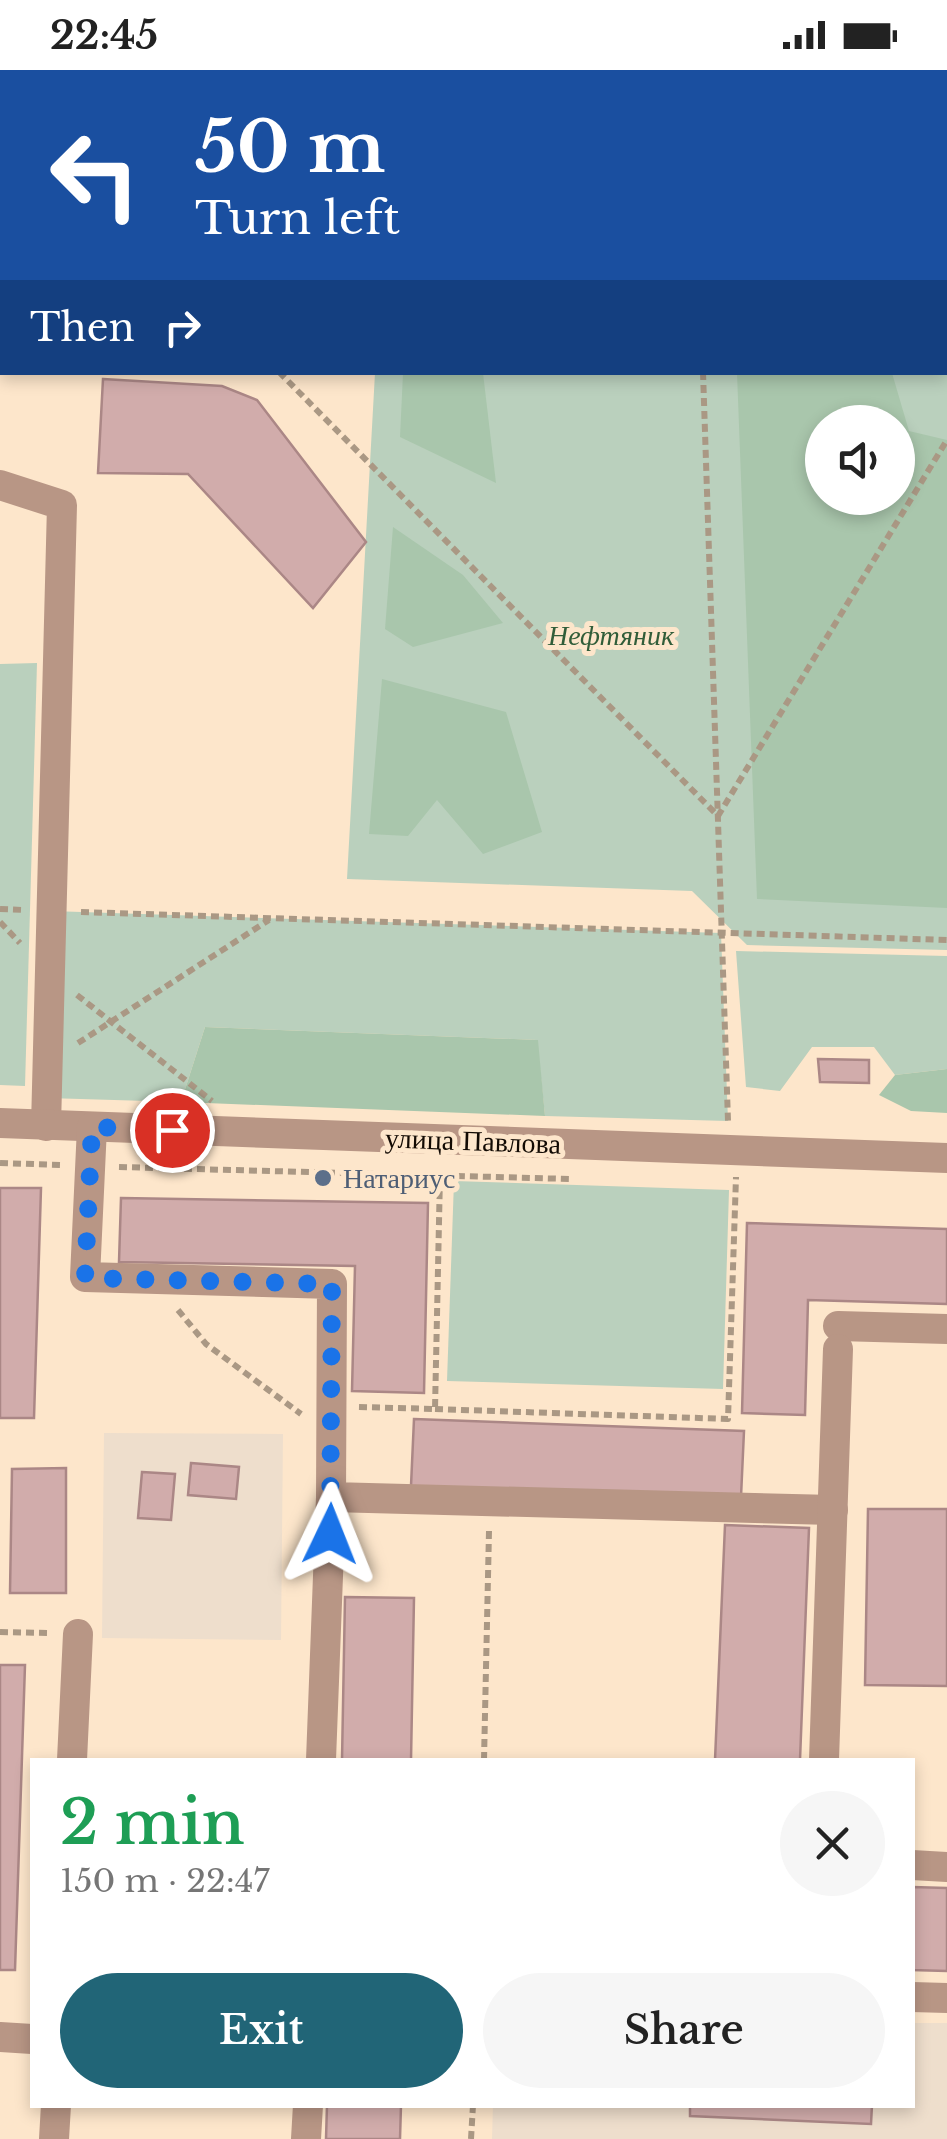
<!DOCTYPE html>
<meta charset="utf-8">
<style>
:root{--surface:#fff;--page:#f6f6f6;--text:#222;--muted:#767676;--accent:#216577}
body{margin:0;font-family:"Libre Baskerville",serif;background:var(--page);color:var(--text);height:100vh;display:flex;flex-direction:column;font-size:38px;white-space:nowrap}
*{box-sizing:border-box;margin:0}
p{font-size:32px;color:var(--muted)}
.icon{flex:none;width:55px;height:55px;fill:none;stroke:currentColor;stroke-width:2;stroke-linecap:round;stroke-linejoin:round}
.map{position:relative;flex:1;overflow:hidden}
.sheet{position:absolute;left:30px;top:1688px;width:885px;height:350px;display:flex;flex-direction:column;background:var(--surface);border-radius:0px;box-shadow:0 5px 15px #0003}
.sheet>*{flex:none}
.hud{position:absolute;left:0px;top:0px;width:948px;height:305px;box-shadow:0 5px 15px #0003;background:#1a4fa0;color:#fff;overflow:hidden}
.buttons{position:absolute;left:805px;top:335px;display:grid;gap:20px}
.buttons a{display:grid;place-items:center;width:110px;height:110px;border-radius:50%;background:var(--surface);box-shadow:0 5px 15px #0003;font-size:50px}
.pin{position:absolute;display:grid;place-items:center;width:85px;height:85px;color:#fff;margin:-42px;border:5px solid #fff;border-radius:50%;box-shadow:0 2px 10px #0007}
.me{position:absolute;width:110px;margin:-55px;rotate:2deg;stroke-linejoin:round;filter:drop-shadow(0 0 8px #0008)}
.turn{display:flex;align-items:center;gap:35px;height:210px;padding:0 30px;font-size:45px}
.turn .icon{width:130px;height:130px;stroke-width:2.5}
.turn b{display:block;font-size:70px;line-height:85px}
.then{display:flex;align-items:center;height:95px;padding:0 30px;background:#0003;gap:20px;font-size:38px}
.round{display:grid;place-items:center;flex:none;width:105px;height:105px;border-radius:52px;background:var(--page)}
.overview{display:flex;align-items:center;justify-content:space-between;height:170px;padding:0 30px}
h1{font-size:60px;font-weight:600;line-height:75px;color:#1e9e55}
.primary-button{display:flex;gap:20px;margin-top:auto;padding:20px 30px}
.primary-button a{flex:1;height:115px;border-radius:60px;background:var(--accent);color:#fff;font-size:40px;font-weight:600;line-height:115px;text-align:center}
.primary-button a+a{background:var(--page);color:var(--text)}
.status{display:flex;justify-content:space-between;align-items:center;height:70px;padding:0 50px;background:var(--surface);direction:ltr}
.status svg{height:28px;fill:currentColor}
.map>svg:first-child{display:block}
</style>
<div class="status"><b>22:45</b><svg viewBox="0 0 49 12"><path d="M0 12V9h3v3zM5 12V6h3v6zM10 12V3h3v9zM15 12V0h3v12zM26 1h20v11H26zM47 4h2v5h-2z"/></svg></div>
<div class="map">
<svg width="947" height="2069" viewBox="0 0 947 2069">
<rect width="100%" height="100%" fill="#fde6cb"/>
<g fill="#eedecc">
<polygon points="104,1363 283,1364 281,1570 102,1568"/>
<polygon points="913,1953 947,1953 947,2069 492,2069 493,2035 912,2035"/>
</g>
<g fill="#bad0bd" fill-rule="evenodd">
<polygon points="0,0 191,0 2,2 0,264"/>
<path d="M 392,0 L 947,0 L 947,880 L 747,875 L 692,821 L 347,809 L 375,303 L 945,302 L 945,2 ZM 822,352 L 898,352 L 898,428 L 822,428 Z"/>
<polygon points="37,593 25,1016 0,1015 0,594"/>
<polygon points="51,841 721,863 728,1051 545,1046 537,970 205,957 181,1032 47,1028"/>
<polygon points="736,881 947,886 947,999 895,1005 874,977 812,977 780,1021 746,1017"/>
<polygon points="454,1111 729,1120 723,1319 447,1311"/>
</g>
<g fill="#a9c6ac" fill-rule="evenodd">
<polygon points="725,0 947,0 947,245 945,2"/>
<polygon points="403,303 483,303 496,413 400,367"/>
<path d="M 737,303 L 892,303 L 909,361 L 947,370 L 947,838 L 757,829 ZM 822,352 L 898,352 L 898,428 L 822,428 Z"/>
<polygon points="393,457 463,505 503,553 413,577 385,559"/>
<polygon points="382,609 506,642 542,762 483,784 437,730 408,766 369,764"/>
<polygon points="205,957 538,970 545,1046 181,1032"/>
<polygon points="947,999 947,1043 911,1041 879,1025 895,1005"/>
</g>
<g fill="#d1acab" stroke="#ab8786" stroke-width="2.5">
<polygon points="103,309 222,316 257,330 366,472 313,538 188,404 98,403"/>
<polygon points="818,989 869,990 869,1013 820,1012"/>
<polygon points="0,1118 41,1118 34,1348 0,1348"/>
<polygon points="121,1128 428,1133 424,1323 352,1321 355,1196 119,1192"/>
<polygon points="747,1153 947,1159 947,1234 808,1230 805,1345 742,1343"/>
<polygon points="414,1349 744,1361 741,1427 411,1416"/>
<polygon points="191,1393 239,1397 236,1429 188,1425"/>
<polygon points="66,1398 66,1523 10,1523 12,1399"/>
<polygon points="142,1402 175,1404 171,1450 138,1448"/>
<polygon points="868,1439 947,1439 947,1616 865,1615"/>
<polygon points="725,1455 809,1458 800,1690 715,1690"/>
<polygon points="345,1527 414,1528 411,1690 342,1690"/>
<polygon points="0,1595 25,1595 15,1900 0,1900"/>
<polygon points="912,1817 947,1818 947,1901 912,1900"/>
<polygon points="327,2035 401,2035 400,2069 326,2069"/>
<polygon points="690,2035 872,2035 871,2054 690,2046"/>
</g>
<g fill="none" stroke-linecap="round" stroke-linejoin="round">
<g stroke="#aa9884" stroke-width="6" stroke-dasharray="8 5" stroke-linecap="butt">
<polyline points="692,0 692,2"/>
<polyline points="941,0 942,2"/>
<polyline points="22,2 22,0"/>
<polyline points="945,94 947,146"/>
<polyline points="279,302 718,746 947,370"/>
<polyline points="703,302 728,1051"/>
<polyline points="0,839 24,840"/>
<polyline points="81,842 947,870"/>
<polyline points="0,852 20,873"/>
<polyline points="77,925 212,1031"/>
<polyline points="78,973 269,850"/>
<polyline points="0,1093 61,1095"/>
<polyline points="119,1097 571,1109"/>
<polyline points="178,1240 206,1274 301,1344"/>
<polyline points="359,1337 435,1339 440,1105"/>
<polyline points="435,1339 728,1349 736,1107"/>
<polyline points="0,1562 49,1563"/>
<polyline points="484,1690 489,1461"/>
<polyline points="471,2069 473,2035"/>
</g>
<g stroke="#b89685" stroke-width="30">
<polyline points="214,2 215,0"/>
<polyline points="0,71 2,64"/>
<polyline points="0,285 2,284"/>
<polyline points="0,415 62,435 46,1056"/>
<polyline points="0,1053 947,1088"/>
<polyline points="92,1057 85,1207 332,1214 331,1427 833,1440"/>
<polyline points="838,1256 947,1259"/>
<polyline points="72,1690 78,1564"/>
<polyline points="321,1690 331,1427"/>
<polyline points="824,1690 838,1279"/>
<polyline points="912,1795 947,1797"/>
<polyline points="912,1927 947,1928"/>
<polyline points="0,1967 32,1969"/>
<polyline points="54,2069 56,2035"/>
<polyline points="306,2069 308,2035"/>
</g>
</g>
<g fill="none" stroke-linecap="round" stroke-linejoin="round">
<polyline stroke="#1a73e8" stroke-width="18" stroke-dasharray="0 32.4" points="172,1060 92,1057 85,1208 332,1214 330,1464"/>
</g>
<circle fill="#5c6f8a" stroke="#fde6cb" stroke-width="4" cx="323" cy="1108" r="10"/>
<g text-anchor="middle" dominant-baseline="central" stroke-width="10" stroke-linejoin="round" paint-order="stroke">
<g font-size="28" font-style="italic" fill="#315d39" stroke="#fde6cb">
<text x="611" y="565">Нефтяник</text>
</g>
<g font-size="28" fill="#120a03" stroke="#fde6cb">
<text transform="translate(473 1071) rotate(2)">улица Павлова</text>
</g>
<g font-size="28" fill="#4e5e75" stroke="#fde6cb" text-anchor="start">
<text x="343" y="1108">Натариус</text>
</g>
</g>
</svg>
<div class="buttons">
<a><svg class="icon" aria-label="sound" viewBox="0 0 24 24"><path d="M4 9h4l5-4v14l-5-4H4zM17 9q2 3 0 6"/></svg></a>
</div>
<div class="pin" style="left:172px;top:1060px;background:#d93025"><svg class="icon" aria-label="arrive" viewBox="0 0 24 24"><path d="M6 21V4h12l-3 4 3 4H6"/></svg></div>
<svg class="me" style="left:330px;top:1464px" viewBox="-20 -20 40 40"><path d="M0-17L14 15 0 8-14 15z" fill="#1a73e8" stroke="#fff" stroke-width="4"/></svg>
<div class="hud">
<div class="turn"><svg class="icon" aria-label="left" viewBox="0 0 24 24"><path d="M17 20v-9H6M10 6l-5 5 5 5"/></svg><div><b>50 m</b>Turn left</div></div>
<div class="then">Then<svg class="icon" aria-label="right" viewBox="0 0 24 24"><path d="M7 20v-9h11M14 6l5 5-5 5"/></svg></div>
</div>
<section class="sheet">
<div class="overview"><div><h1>2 min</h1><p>150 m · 22:47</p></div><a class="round"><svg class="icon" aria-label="close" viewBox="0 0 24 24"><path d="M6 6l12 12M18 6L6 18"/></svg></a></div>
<div class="primary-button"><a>Exit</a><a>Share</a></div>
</section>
</div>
